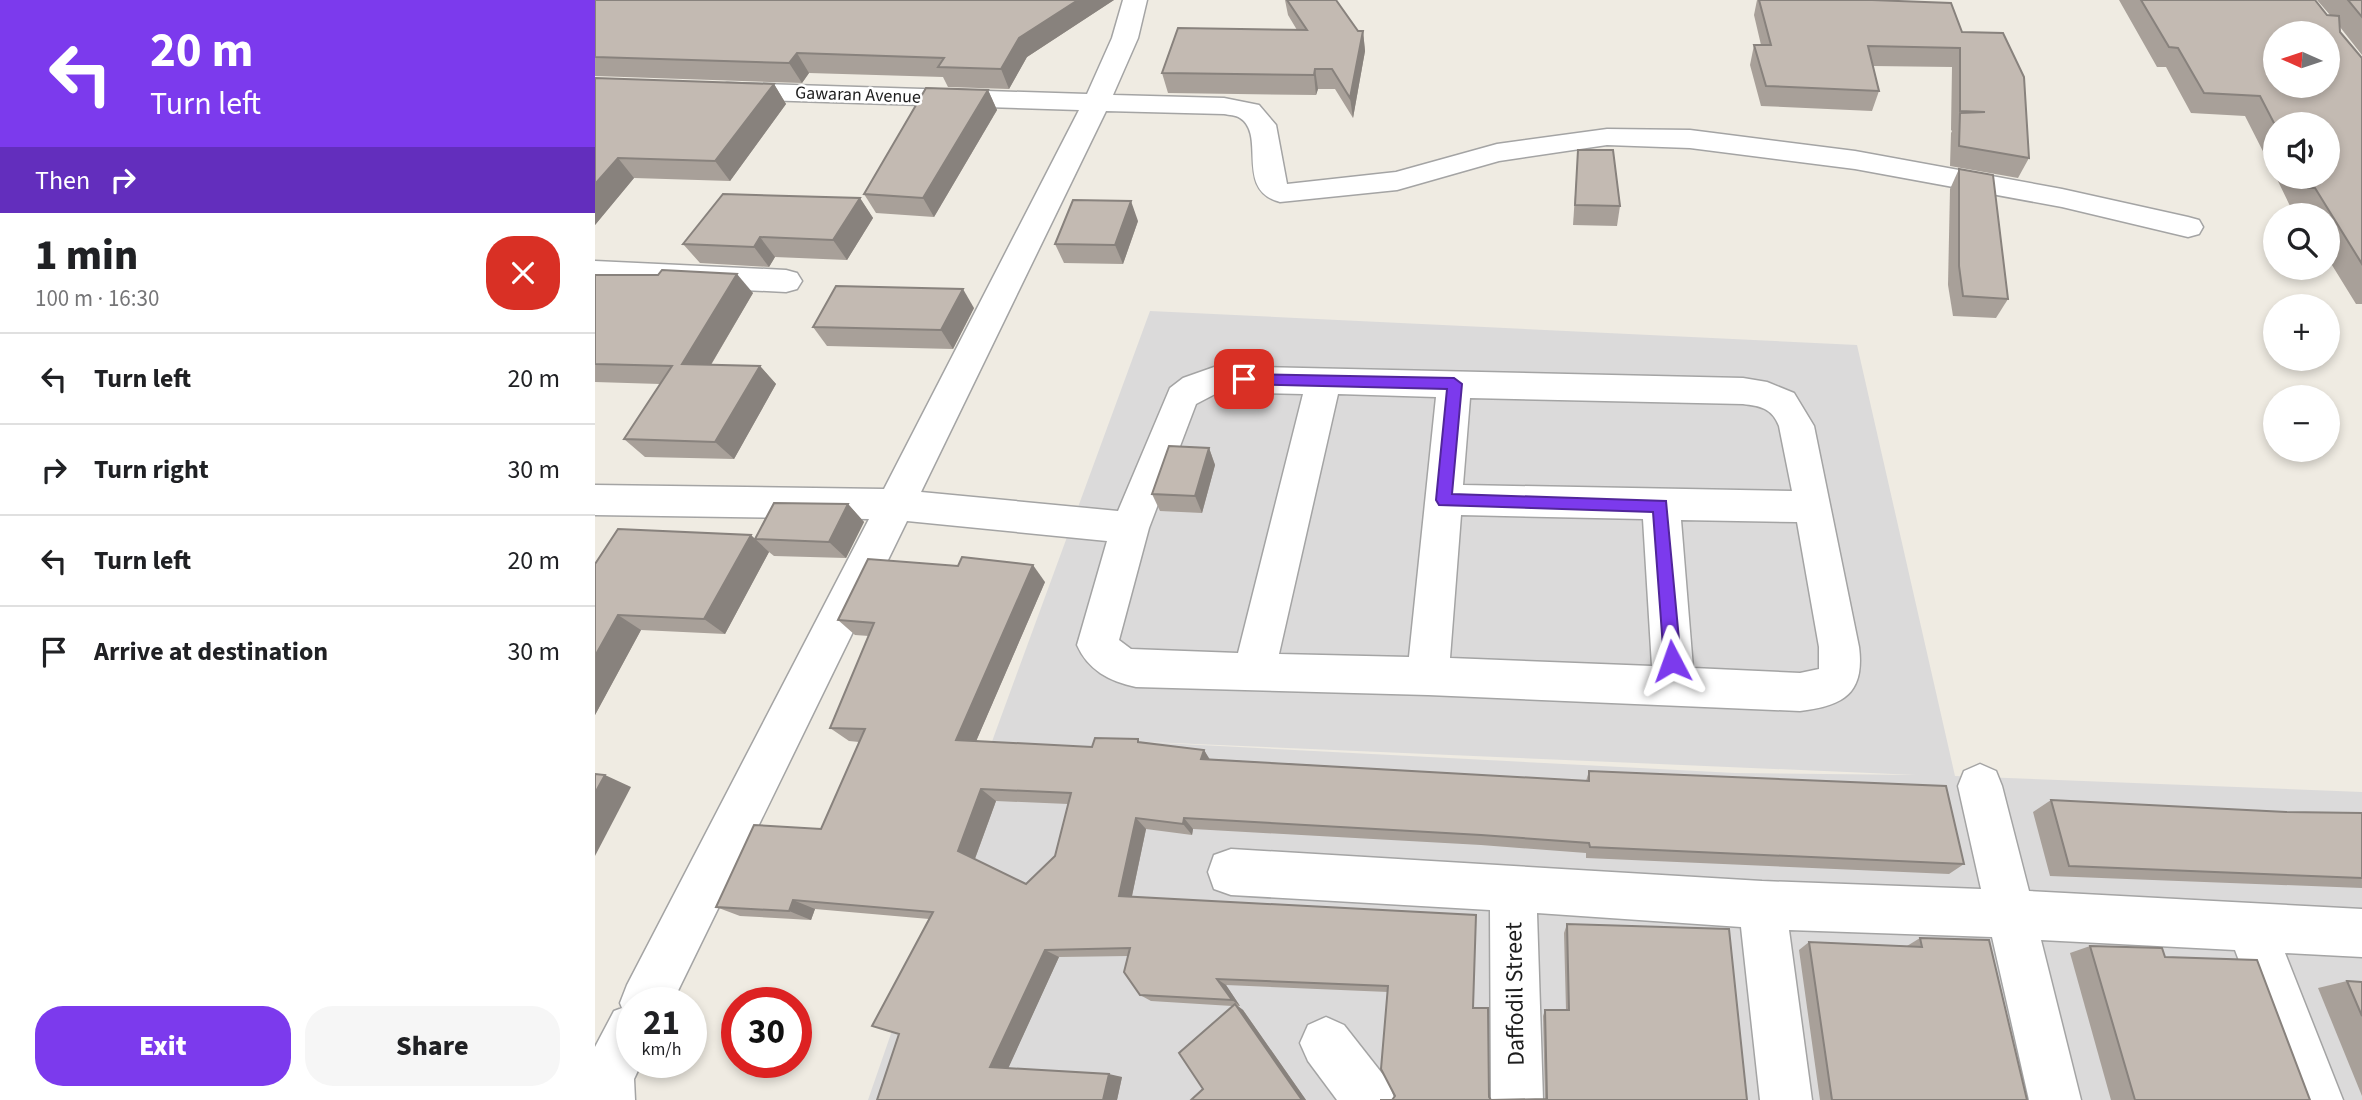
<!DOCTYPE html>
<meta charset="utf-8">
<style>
:root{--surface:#fff;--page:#f6f6f6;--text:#202124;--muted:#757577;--line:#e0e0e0;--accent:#7c3aed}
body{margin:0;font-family:"Source Sans 3",sans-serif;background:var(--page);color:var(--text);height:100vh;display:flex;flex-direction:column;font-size:26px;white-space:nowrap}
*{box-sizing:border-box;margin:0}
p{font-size:23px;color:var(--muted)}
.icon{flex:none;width:38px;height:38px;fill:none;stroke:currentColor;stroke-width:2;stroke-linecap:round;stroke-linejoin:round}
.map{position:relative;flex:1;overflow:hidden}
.panel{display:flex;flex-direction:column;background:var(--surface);width:595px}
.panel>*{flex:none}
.top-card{background:#7c3aed;color:#fff;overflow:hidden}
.needle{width:46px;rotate:273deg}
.tools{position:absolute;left:1668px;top:21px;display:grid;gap:14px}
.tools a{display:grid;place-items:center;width:77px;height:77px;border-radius:50%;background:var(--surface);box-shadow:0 4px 10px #0003;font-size:35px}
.speed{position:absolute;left:21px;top:987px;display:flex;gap:14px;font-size:35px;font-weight:700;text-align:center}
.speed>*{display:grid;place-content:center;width:91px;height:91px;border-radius:50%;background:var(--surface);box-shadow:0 4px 10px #0003;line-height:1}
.speed small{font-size:18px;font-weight:400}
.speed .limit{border:10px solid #d22;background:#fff;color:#111}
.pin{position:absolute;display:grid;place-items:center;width:60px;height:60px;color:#fff;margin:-30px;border-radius:14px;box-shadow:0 4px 10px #0006}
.me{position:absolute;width:77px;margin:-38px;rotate:356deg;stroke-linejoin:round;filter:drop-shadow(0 0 5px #0008)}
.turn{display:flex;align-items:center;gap:24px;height:147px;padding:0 35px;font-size:32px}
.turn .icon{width:91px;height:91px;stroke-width:2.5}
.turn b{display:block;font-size:49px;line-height:60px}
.then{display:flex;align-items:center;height:66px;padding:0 35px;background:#0003;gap:14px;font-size:26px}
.round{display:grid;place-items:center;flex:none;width:74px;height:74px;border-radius:28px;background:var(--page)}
.headline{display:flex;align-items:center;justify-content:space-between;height:119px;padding:0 35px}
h1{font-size:42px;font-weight:800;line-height:52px}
.action{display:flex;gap:14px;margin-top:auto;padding:14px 35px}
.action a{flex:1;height:80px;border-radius:28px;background:var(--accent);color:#fff;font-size:28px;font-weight:800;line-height:80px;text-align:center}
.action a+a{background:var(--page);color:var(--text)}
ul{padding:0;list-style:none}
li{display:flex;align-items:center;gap:21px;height:91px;padding:0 35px;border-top:2px solid var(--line)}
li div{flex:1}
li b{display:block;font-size:26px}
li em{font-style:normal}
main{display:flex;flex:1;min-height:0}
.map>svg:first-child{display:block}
</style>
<main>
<section class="panel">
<div class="top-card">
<div class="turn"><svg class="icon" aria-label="left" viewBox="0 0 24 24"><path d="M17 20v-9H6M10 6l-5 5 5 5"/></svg><div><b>20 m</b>Turn left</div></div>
<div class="then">Then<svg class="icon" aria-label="right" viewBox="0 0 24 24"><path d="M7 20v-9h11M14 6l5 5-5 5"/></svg></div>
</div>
<div class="headline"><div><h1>1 min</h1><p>100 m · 16:30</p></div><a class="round" style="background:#d93025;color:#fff"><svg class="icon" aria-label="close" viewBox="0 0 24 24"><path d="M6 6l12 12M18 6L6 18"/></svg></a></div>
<ul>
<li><svg class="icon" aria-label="left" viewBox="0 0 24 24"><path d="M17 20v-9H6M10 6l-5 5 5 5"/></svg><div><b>Turn left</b></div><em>20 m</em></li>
<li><svg class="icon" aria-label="right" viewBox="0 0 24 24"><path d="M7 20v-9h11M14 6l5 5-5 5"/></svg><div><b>Turn right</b></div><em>30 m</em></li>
<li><svg class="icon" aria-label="left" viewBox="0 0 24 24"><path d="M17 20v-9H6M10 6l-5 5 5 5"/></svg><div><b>Turn left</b></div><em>20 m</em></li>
<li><svg class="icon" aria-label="arrive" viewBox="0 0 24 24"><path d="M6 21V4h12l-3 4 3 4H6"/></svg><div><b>Arrive at destination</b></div><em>30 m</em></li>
</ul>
<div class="action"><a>Exit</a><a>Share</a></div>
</section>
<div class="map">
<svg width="1767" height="1100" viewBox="0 0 1767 1100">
<rect width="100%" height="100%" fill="#efebe2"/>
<path fill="#dbdada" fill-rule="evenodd" d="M 555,311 L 1262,345 L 1360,776 L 1767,792 L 1767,1100 L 273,1100 L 399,736 ZM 529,741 L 1321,775 L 1322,775 L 1140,773 Z"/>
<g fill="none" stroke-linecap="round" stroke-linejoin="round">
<defs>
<g id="minor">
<path d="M 528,0 L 552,0 L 543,38 L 518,95 L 629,98 L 664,105 L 681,125 L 692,184 L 801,172 L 902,144 L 1012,129 L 1095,130 L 1260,151 L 1467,189 L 1593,217 L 1604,220 L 1608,227 L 1604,234 L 1593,237 L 1467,207 L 1260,169 L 1095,148 L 1012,145 L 904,161 L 802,190 L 685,202 C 639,190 672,135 645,118 C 641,115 634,115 629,114 L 511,111 L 326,492 L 523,511 L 575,388 L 588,378 L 622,366 L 1148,378 L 1172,382 L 1199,393 L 1219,426 L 1264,647 C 1270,694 1248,706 1205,711 L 833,695 L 541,687 C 514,681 493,670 482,645 L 512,541 L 312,521 L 77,1003 L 37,1003 L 37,1062 L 47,1062 L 39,1079 L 40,1100 L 0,1100 L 0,1047 L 19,1011 L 27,1008 L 25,1003 L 32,985 L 274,519 L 0,515 L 0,485 L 289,489 L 484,110 L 132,99 L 123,97 L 119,91 L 123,85 L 132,83 L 492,94 L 517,38 ZM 624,392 L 708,394 L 643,653 L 536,649 L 524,640 L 554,528 L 601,404 ZM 743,394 L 841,397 L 814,657 L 684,654 ZM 875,398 L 1148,404 C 1165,406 1177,408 1184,426 L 1197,491 L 868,485 ZM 866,515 L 1048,519 L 1057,666 L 855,658 ZM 1086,520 L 1202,522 L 1224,647 L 1224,669 L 1205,673 L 1098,668 Z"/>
<polygon points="0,261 191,270 202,273 207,281 202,289 191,292 0,283"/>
<polygon points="1385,764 1401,771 1407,786 1434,891 1767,909 1767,957 1690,953 1748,1100 1696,1100 1640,950 1446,940 1486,1100 1434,1100 1397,937 1194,930 1217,1100 1165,1100 1146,927 942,913 948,1100 896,1100 895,910 636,895 619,889 613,872 619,855 636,849 1167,881 1386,889 1363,786 1369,771"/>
<polygon points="731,1017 749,1025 793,1081 800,1100 742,1100 713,1061 705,1043 713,1025"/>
</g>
</defs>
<use href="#minor" stroke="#a4a4a4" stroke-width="3"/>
<use href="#minor" fill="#fff" fill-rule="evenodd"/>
</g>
<g fill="#a8a099" fill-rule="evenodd">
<polygon points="0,0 519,0 432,57 414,89 353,87 348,77 214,73 207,83 0,76"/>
<polygon points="690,0 741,0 763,31 768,31 770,51 758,118 740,89 723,89 721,95 573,93 567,73 702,30 693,15"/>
<polygon points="1162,0 1277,0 1367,32 1434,158 1423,178 1355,166 1356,133 1357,131 1356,130 1357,67 1278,66 1284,91 1277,111 1166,106 1155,65 1159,45 1166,45 1159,15"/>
<polygon points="1524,0 1720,0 1732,15 1735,15 1722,0 1767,0 1767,55 1745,27 1745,32 1767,58 1767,304 1761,304 1732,257 1732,215 1707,215 1703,208 1696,208 1681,177 1732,177 1680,124 1680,175 1650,116 1596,113 1571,67 1562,67"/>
<polygon points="0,78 179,84 191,104 135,181 39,178 0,225"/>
<polygon points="393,90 402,110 339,217 281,213 269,194"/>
<polygon points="983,150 1025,206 1022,226 978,225"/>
<polygon points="1364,169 1413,299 1401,318 1358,316 1353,285 1355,189"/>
<polygon points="265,198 278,218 252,260 180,257 174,267 105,263 88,244"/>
<polygon points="543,221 528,264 469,263 460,244"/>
<polygon points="0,275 158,293 116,365 165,366 181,384 139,459 50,457 29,439 65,384 0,382"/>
<polygon points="379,308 358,349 232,346 218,327"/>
<polygon points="614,448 620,465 607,513 565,511 557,494"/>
<polygon points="253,504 269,522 251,558 179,556 174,552 130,634 46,630 0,715 0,564 160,539"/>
<path d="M 450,582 L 381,741 L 497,747 L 546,743 L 609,750 L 614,759 L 991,781 L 994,771 L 1369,864 L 1354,874 L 991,858 L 991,853 L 886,845 L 598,829 L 597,835 L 551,829 L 537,896 L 878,1008 L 894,1097 L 896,1100 L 950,1099 L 948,1016 L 950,1010 L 971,1010 L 969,933 L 972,924 L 1152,1100 L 797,1100 L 800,1096 L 793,992 L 631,985 L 645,1006 L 643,1006 L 648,1010 L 711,1100 L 596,1100 L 608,1089 L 637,1006 L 556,1001 L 545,995 L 533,956 L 464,957 L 413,1068 L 527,1077 L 522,1100 L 282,1100 L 304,1034 L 334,919 L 220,909 L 216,920 L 145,916 L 121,907 L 226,829 L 264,742 L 254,741 L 235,728 L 274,636 L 260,635 L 243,620 ZM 401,801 L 473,804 L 460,856 L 431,884 L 380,859 Z"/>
<polygon points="1456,800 1691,812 1767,813 1767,888 1455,876 1438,812"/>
<polygon points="1325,938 1432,1100 1225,1100 1204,950 1214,942 1312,946"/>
<polygon points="1495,946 1715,1100 1516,1100 1475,953"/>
<polygon points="1752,981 1767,982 1767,1096 1723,988"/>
</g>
<g fill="#88827d">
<polygon points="483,0 519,0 432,57 414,89 406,69 424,38"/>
<polygon points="768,31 770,51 758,118 755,98"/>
<polygon points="202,53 214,73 207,83 194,63"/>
<polygon points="720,69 723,89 721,95 719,75"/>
<polygon points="179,84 191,104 135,181 120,161"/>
<polygon points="393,90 402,110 339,217 328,198"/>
<polygon points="23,158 39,178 0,225 0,184"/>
<polygon points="265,198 278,218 252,260 238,240"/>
<polygon points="536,201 543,221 528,264 520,245"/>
<polygon points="165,237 180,257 174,267 159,247"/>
<polygon points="142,274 158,293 105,383 87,364"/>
<polygon points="368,289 379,308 358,349 346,330"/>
<polygon points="165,366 181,384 139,459 120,442"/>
<polygon points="614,448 620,465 607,513 600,496"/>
<polygon points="253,504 269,522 251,558 234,542"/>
<polygon points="156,535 174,552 130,634 109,619"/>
<polygon points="438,565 450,582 376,753 361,740"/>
<polygon points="23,615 46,630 0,715 0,656"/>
<polygon points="609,750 617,763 606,759"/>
<polygon points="10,775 36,787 0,856 0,793"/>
<polygon points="386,789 401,801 379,861 363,851"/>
<polygon points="541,818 551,829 535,905 524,896"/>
<polygon points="589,818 598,829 597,835 588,824"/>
<polygon points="198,900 220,909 216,920 194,911"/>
<polygon points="450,950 464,957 412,1071 395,1067"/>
<polygon points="622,979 631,985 645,1006 637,1000"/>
<polygon points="640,1004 648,1010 711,1100 707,1100"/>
<polygon points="514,1074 527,1077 522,1100 508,1100"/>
</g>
<g fill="#c3bab2" stroke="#88827d" stroke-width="2" fill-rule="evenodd">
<polygon points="0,0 483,0 424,38 406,69 343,67 349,58 202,53 194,63 0,57"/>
<polygon points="692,0 741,0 763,31 768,31 755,98 737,69 720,69 719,75 567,73 583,28 712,30"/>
<polygon points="1164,0 1277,0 1356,3 1367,32 1408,33 1429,77 1434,158 1364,146 1365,113 1390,112 1365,111 1365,48 1273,46 1284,91 1171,86 1159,45 1176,45"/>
<path d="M 1546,0 L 1720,0 L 1732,15 L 1744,16 L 1745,32 L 1767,58 L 1767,264 L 1720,188 L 1713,188 L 1707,177 L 1732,177 L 1732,124 L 1680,125 L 1665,96 L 1609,93 L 1583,48 L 1574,47 ZM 1680,33 L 1732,33 L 1732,86 L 1680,86 Z"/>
<polygon points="1753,0 1767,0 1767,17"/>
<polygon points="0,78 179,84 120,161 23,158 0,184"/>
<polygon points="331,88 393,90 328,198 269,194"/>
<polygon points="983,150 1018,150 1025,206 980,205"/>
<polygon points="1364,169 1398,175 1413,299 1368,296 1364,266"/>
<polygon points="128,194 265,198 238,240 165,237 159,247 88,244"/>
<polygon points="478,200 536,201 520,245 460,244"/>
<polygon points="67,270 142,274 87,364 165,366 120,442 29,439 77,366 0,364 0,275 63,275"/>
<polygon points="241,286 368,289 346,330 218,327"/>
<polygon points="574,446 614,448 600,496 557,494"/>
<polygon points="179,503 253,504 234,542 160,539"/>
<polygon points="23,529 156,535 109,619 23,615 0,656 0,564"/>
<path d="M 367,557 L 438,565 L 361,740 L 497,747 L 500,738 L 543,739 L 543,742 L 609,750 L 606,759 L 994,781 L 994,771 L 1351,786 L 1369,864 L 995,847 L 994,843 L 886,835 L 589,818 L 588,824 L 541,818 L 524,896 L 881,915 L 878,1008 L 893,1008 L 894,1097 L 896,1100 L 952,1099 L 950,1010 L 974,1010 L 972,924 L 1134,929 L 1152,1100 L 785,1100 L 797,1100 L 800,1096 L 786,1069 L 793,986 L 622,979 L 637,1000 L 545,995 L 529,972 L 535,948 L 450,950 L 395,1067 L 514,1074 L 508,1100 L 282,1100 L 304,1034 L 277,1026 L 338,912 L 198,900 L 194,911 L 121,907 L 159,825 L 226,829 L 270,729 L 235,728 L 279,623 L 243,620 L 273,559 L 363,566 ZM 386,789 L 476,793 L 460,856 L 431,884 L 363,851 Z"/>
<polygon points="0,774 10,775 0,793"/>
<polygon points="1456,800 1691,812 1767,813 1767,878 1474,866"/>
<polygon points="1325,938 1394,940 1432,1100 1237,1100 1214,942 1327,947"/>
<polygon points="1495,946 1567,948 1570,957 1662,960 1715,1100 1540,1100"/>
<polygon points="1752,981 1767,982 1767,1016"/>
<polygon points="640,1004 707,1100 596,1100 608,1089 584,1053"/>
</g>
<polygon fill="#7c3aed" stroke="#51269a" stroke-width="2" points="649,374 859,378 867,384 857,494 1071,501 1086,661 1083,666 1077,668 1071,666 1069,661 1058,512 844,505 841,500 852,389 649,384 642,379"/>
<g text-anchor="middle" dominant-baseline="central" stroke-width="5" stroke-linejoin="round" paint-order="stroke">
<g font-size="18" fill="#1d1d1d" stroke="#fff">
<text transform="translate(263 95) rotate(2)">Gawaran Avenue</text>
</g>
<g font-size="24" fill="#1d1d1d" stroke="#fff">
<text transform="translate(920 994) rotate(-91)">Daffodil Street</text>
</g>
</g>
</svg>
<div class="tools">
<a><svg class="needle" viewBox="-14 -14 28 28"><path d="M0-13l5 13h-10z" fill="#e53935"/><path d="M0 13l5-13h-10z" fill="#757577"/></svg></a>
<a><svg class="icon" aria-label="sound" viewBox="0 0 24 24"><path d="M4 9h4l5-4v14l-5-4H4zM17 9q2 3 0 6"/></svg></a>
<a><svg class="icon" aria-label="search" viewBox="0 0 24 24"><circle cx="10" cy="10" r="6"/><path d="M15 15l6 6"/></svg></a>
<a>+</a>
<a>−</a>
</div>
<div class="speed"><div>21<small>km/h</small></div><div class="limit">30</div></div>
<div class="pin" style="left:649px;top:379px;background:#d93025"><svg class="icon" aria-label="arrive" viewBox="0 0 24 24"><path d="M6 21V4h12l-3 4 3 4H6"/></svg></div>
<svg class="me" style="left:1077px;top:661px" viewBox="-20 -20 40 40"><path d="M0-17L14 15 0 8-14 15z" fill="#7c3aed" stroke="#fff" stroke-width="4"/></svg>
</div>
</main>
